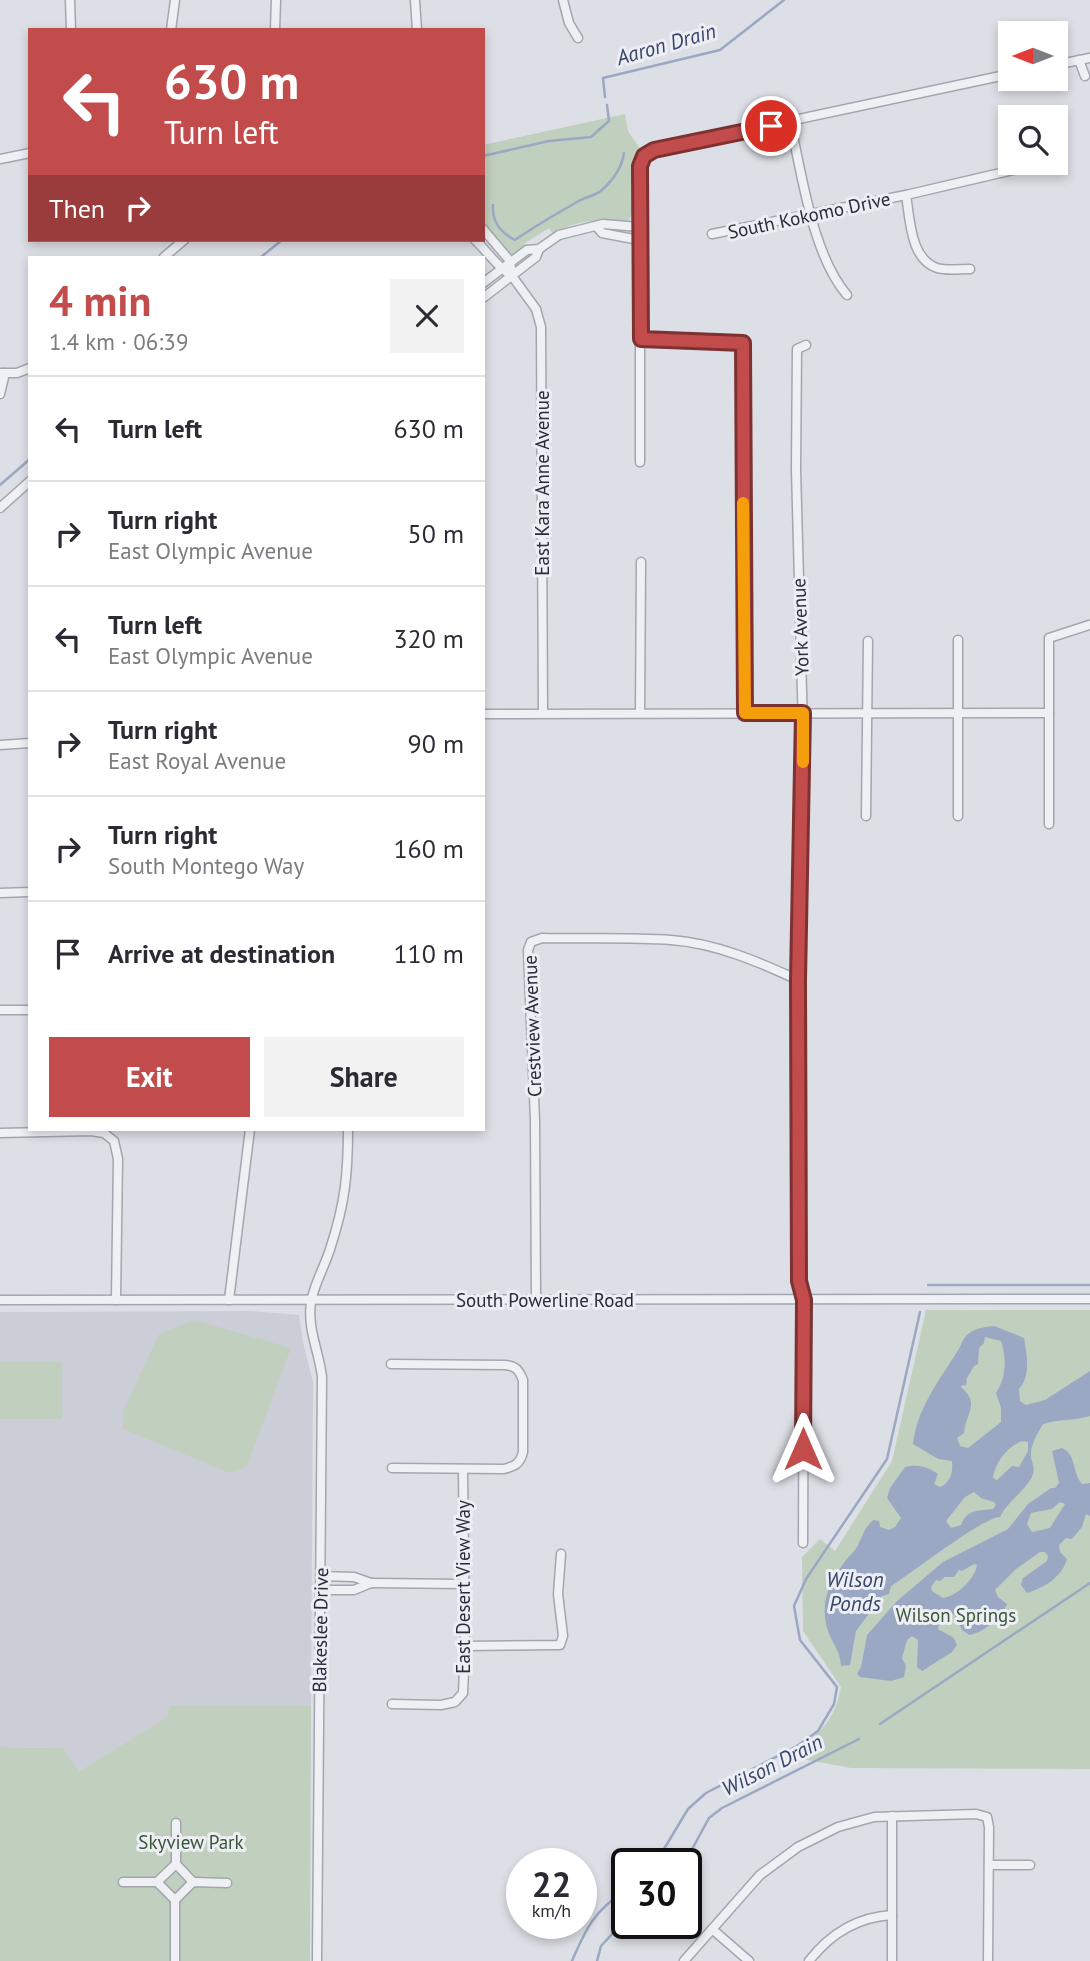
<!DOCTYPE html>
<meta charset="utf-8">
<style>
:root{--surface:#fff;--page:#f2f2f3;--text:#2b2b33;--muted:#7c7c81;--line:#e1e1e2;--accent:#c24b4c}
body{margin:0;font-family:"PT Sans",sans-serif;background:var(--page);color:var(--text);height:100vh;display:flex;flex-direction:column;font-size:26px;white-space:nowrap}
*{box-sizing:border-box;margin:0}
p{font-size:23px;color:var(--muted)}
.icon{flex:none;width:38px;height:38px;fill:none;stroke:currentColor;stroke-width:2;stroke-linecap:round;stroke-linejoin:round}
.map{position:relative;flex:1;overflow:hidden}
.sheet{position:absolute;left:28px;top:256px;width:457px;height:875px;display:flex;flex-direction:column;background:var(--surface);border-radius:0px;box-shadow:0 4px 10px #0003}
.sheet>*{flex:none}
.guide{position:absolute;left:28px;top:28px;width:457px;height:214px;border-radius:0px;box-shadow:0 4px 10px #0003;background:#c24b4c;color:#fff;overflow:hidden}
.needle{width:46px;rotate:270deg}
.tools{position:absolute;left:998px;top:21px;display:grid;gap:14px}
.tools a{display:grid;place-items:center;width:70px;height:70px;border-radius:0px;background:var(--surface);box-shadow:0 4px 10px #0003;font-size:35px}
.speed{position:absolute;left:506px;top:1848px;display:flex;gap:14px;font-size:35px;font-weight:700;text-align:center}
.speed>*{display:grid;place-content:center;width:91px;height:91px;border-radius:50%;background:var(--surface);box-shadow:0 4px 10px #0003;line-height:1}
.speed small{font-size:18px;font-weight:400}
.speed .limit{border:4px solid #111;border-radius:10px;background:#fff;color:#111}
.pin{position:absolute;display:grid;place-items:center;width:60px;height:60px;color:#fff;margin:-30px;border:4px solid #fff;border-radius:50%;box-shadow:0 2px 7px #0007}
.me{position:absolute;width:77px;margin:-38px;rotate:0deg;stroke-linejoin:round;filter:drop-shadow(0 0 5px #0008)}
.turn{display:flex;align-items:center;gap:24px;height:147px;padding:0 21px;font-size:32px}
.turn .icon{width:91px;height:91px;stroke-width:2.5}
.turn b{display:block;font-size:49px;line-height:60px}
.then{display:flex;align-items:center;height:66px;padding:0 21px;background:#0003;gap:14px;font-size:26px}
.round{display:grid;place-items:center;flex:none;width:74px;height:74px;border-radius:0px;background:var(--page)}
.head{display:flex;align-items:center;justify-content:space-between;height:119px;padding:0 21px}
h1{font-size:42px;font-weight:700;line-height:52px;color:var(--accent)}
.cta{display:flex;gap:14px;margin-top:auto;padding:14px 21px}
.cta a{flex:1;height:80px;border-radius:0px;background:var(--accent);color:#fff;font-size:28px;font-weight:700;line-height:80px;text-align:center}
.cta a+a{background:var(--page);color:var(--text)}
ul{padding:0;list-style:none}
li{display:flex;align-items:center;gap:21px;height:105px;padding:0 21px;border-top:2px solid var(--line)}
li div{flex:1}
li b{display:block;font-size:26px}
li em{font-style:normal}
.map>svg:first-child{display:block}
</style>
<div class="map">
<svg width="1090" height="1961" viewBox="0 0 1090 1961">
<rect width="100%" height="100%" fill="#dddfe6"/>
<polygon fill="#cbced7" points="251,1311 299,1315 303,1342 313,1382 311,1706 169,1706 167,1717 79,1771 62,1748 0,1747 0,1312"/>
<g fill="#c1cfbf">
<path d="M 625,114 L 628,131 L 643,153 C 626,173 643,202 628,221 C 598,221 579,218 553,234 L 549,228 L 525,243 L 528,249 L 516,257 L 506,253 L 483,227 L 483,145 Z"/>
<path d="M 926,1310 L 1090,1310 L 1090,1769 L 851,1768 L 802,1759 L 800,1747 C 824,1730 836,1716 841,1687 L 803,1631 L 802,1557 L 820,1539 L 835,1551 L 892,1461 Z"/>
<polygon points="194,1320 291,1348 247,1466 230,1473 123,1429 123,1411 159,1334"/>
<rect x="0" y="1362" width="62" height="57"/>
<polygon points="169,1706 311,1706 310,1961 0,1961 0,1747 63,1748 79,1771 167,1717"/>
</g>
<g fill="#9ba8c3" fill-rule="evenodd">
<path d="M 994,1326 L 1024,1338 C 1027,1355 1031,1376 1019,1389 L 1020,1401 L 1026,1405 L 1045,1400 L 1090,1371 L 1090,1416 C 1074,1421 1059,1419 1043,1424 C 1038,1433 1030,1445 1031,1456 C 1032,1465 1036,1467 1032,1477 C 1024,1492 1008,1501 1000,1517 C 981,1518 911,1574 891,1586 L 889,1594 L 882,1596 L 856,1631 L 850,1665 L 841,1666 C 840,1649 833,1645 828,1631 C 819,1603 829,1582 846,1560 C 850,1555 857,1549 859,1543 C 865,1531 862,1532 873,1520 L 879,1521 L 880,1527 L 889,1530 L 895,1527 L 901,1518 L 887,1498 L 890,1488 L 905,1467 C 918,1464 927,1466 938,1474 L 934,1484 L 940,1487 C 951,1482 953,1472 952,1461 L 938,1459 L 913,1444 C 917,1409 938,1382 957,1352 C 961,1346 963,1338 968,1334 C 976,1328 984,1327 994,1326 ZM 985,1337 L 1001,1341 C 1007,1358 1006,1378 996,1393 L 1001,1408 L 1001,1422 L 968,1448 L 960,1446 L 957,1438 L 964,1433 C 966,1412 981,1404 960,1386 L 966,1385 L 967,1378 L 974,1366 L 978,1364 L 979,1348 L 984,1343 ZM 1022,1441 L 1028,1442 L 1028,1451 L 1019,1467 L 1012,1466 L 997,1480 L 993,1478 C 995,1463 1007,1447 1022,1441 ZM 974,1492 L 981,1498 L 994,1502 L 996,1505 L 993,1509 C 978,1511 967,1509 961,1525 L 951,1528 L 946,1521 L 965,1497 Z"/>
<path d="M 1062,1448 C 1077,1455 1072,1473 1082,1484 L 1090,1483 L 1090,1516 L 1086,1514 L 1082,1527 L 1072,1539 L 1066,1538 L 1059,1545 L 1060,1552 L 1067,1559 C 1062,1577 1044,1588 1027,1593 L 1021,1585 L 1023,1578 L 1047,1561 L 1048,1556 L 1045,1552 L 1040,1552 L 1016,1569 L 995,1590 L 998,1597 L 1007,1604 C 1003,1616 982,1634 969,1635 L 962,1630 L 954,1614 L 950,1613 L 939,1623 L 938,1629 L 954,1638 L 957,1645 L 952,1652 L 922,1671 L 917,1667 L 918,1640 L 912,1636 L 907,1640 L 902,1658 L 906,1666 L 904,1677 L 891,1681 L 860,1677 L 857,1674 L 861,1667 L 867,1635 L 897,1601 L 943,1562 L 1008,1529 L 1028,1504 L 1051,1488 L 1055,1488 L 1059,1483 L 1052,1451 ZM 1060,1502 L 1065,1504 L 1050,1528 L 1032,1532 L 1027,1524 L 1031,1513 L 1052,1509 ZM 974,1564 L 977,1565 C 975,1579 957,1596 943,1598 L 932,1591 L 931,1587 L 936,1580 L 940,1581 L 945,1577 L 954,1577 L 959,1570 L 962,1571 Z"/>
</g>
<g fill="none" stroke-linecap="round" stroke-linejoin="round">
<g stroke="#9ba8c3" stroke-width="2.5">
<polyline points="605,97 603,78 720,50 784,0"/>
<polyline points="483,156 549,141 591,137 609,121 607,105"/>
<path d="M 493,205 C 492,222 500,232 515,240 C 535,226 556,214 577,202 C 585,197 595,196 602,190 C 613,180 622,168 624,153"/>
<polyline points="261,257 282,240"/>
<polyline points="0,485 30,459"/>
<polyline points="928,1285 1090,1285"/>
<polyline points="880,1724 1090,1583"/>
<polyline points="655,1864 688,1809 706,1793 797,1746 818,1731 834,1704 837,1687 800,1640 794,1606 806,1579 887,1459 920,1312"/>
<polyline points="684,1864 709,1818 722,1808 859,1739"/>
<path d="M 572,1961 C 586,1928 595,1910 626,1890"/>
<polyline points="597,1961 601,1946 626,1919"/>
</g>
<defs>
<g id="minor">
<polyline points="70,0 71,30"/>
<polyline points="415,0 417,30"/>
<polyline points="563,0 569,23 578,38"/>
<polyline points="171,30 175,0"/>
<polyline points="275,30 276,0"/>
<polyline points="1079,60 1085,76"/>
<polyline points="1055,65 1090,58"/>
<path d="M 790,122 C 802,174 812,254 847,295"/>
<polyline points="0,159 30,153"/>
<path d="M 906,195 C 910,218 910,259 937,268 C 947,271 959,269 970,269"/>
<polyline points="597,227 602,233 639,240"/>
<polyline points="483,229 510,261 512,276 536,309 541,327 543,713"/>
<polyline points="712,234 906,195 1022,168"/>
<path d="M 475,240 C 488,252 497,267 512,276"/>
<polyline points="164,257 184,240"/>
<polyline points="483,283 527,250 539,249 559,235 603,224 639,227"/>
<polyline points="483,298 536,257 539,249"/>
<polyline points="641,339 743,343 745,713"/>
<polyline points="0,373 17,373 30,368"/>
<polyline points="0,394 5,373"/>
<polyline points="640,462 640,166 644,156 654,150 1010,74"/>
<polyline points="0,508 30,481"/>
<polyline points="640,713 641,562"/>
<polyline points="483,714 1049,713"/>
<polyline points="0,745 30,743"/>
<polyline points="866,816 868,641"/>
<polyline points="958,816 958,640"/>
<polyline points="1049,824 1049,638 1089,625"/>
<polyline points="0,893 30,892"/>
<polyline points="0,1010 30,1010"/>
<polyline points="0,1133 91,1131 104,1133 114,1141 118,1159 116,1300"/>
<polyline points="0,1300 1090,1299"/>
<polyline points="229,1300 250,1129"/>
<path d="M 536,1301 L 535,1120 L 528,950 L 531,942 L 542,938 C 585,939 628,937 671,940 C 715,943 759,962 798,980"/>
<path d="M 391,1364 L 505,1365 C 516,1366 519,1370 523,1380 L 523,1452 C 520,1464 515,1466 504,1469 L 392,1468"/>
<polyline points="803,1543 804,1300 799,1281 798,980 803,729 796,469 797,349 806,345"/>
<polyline points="371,1583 463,1584"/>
<polyline points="321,1590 354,1590 371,1583 354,1577 321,1576"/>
<polyline points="465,1646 560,1645 563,1636 558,1594 561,1554"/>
<polyline points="392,1704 441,1705 455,1702 463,1693 465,1646 463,1469"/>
<polyline points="892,1816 892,1961"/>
<polyline points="176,1823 176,1864 193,1882"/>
<polyline points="989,1865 1030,1865"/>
<polyline points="123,1882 157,1882 176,1864"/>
<polyline points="157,1882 175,1900 175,1961"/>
<polyline points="175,1900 193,1882 227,1883"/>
<polyline points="712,1929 749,1961"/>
<path d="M 317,1961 L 322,1377 C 319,1351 307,1329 311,1302 C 314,1284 326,1264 331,1246 C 345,1203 348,1174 348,1129"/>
<polyline points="684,1961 760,1875 798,1847 838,1827 874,1817 976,1814 987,1817 989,1827 988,1961"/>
<path d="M 809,1961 C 830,1934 858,1917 892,1915"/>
</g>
</defs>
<use href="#minor" stroke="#a3a6af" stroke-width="11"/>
<use href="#minor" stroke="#eff0f4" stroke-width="8"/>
</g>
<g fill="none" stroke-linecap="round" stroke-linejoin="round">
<defs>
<polyline id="route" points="771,126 654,150 644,156 640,166 641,339 743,343 745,713 803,713 798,980 799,1281 804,1300 803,1449"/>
</defs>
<use href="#route" stroke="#7e3131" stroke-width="18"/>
<use href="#route" stroke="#c24b4c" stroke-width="12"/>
<polyline stroke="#f59e0b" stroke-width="12" points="743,503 745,713 803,713 803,762"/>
</g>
<g text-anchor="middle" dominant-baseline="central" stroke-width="6" stroke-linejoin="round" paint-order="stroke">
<g font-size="19" fill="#282c3b" stroke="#eceef4">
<text transform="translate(809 215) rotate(-12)">South Kokomo Drive</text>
<text transform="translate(542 483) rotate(-90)">East Kara Anne Avenue</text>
<text transform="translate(800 627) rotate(-92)">York Avenue</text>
<text transform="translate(532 1026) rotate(-92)">Crestview Avenue</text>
<text x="545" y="1300">South Powerline Road</text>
<text transform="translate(463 1587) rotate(-90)">East Desert View Way</text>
<text transform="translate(320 1630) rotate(-89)">Blakeslee Drive</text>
</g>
<g font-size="19" fill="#385536" stroke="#eceef4">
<text x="956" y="1615">Wilson Springs</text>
<text x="191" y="1842">Skyview Park</text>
</g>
<g font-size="21" font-style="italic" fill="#36466b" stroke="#eceef4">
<text transform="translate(666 44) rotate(-16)">Aaron Drain</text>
<text x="855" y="1579">Wilson<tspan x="855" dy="24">Ponds</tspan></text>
<text transform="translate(772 1765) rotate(-27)">Wilson Drain</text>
</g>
</g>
</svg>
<div class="tools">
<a><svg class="needle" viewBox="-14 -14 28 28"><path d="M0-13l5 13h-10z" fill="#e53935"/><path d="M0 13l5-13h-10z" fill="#7c7c81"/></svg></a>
<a><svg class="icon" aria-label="search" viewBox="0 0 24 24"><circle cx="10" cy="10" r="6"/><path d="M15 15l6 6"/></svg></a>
</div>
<div class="speed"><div>22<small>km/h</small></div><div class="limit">30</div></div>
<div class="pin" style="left:771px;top:126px;background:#d93025"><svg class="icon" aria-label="arrive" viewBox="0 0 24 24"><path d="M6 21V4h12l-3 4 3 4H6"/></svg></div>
<svg class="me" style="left:803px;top:1449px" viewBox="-20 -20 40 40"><path d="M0-17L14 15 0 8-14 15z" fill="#c24b4c" stroke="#fff" stroke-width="4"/></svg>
<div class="guide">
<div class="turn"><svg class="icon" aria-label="left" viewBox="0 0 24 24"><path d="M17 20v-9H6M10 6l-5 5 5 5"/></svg><div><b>630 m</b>Turn left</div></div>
<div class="then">Then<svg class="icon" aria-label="right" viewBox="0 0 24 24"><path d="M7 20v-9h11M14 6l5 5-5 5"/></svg></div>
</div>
<section class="sheet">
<div class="head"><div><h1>4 min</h1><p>1.4 km · 06:39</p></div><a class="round"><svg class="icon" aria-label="close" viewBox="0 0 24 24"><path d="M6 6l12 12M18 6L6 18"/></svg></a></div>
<ul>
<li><svg class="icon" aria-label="left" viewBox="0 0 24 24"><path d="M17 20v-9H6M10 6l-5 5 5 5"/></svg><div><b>Turn left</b></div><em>630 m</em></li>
<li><svg class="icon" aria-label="right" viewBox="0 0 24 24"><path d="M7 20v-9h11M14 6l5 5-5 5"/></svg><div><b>Turn right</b><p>East Olympic Avenue</p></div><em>50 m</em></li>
<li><svg class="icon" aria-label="left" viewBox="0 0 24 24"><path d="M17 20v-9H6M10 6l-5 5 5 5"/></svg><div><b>Turn left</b><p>East Olympic Avenue</p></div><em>320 m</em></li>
<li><svg class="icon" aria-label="right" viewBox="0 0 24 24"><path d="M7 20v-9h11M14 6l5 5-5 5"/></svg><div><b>Turn right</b><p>East Royal Avenue</p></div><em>90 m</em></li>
<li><svg class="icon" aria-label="right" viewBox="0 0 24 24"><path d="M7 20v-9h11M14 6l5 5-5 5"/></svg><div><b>Turn right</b><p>South Montego Way</p></div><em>160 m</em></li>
<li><svg class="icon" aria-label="arrive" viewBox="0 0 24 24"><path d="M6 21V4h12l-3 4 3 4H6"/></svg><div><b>Arrive at destination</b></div><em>110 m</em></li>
</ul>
<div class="cta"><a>Exit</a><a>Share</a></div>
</section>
</div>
